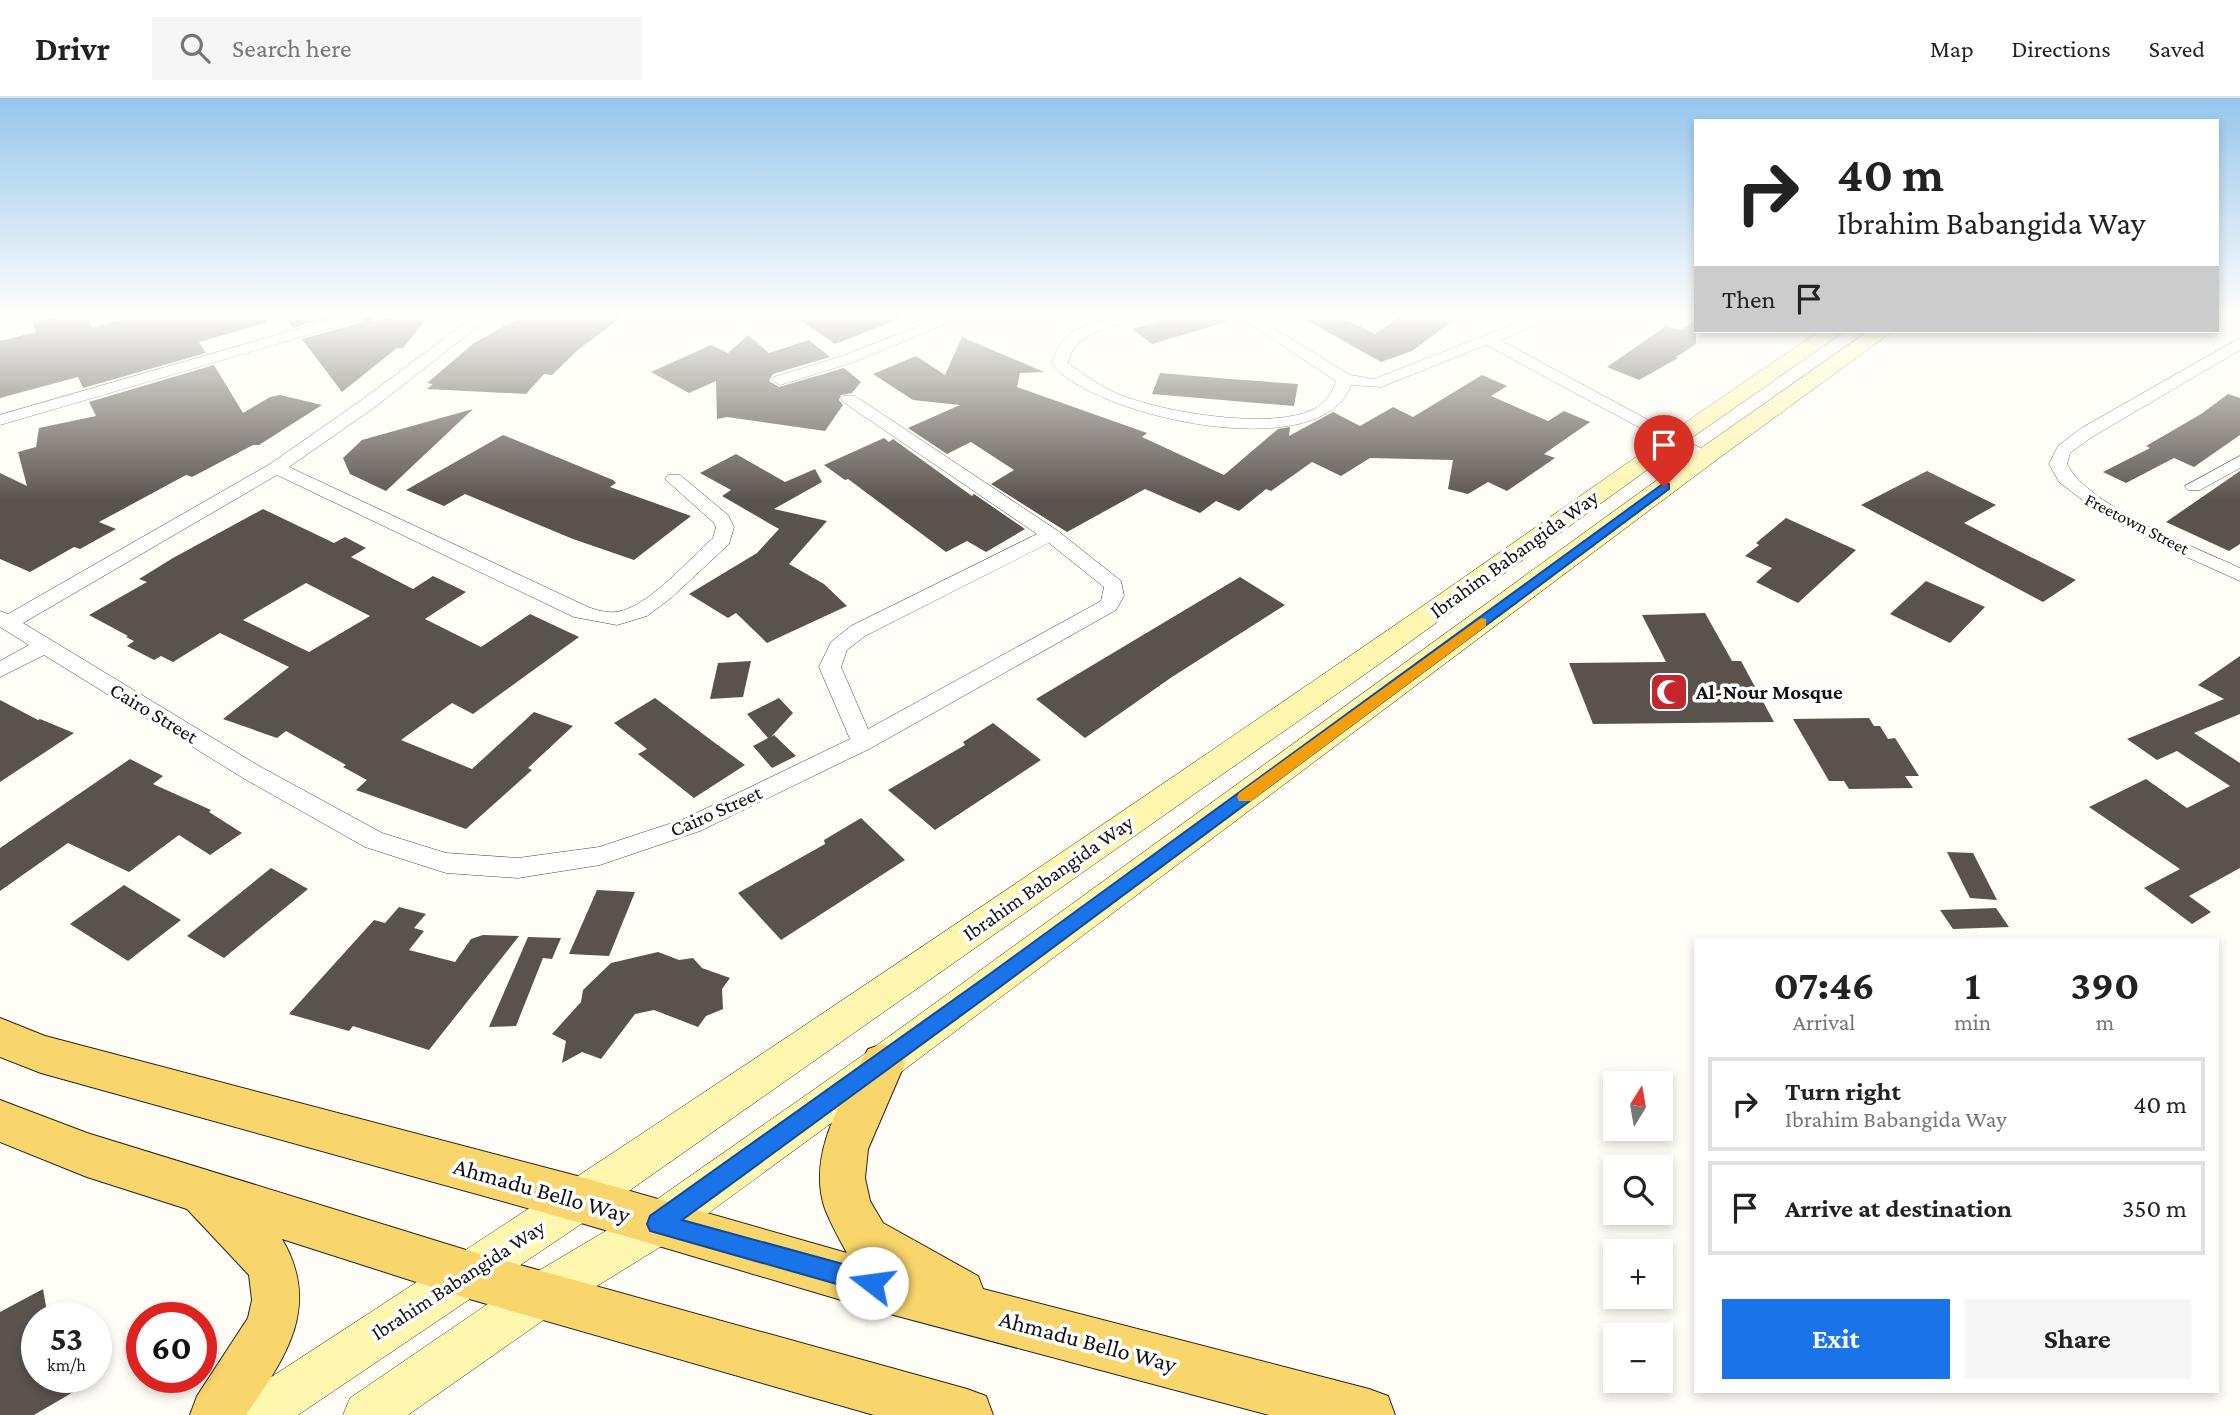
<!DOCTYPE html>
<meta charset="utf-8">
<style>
:root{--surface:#fff;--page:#f6f6f6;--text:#222;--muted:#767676;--line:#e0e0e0;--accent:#1a73e8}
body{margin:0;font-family:"Crimson Pro",serif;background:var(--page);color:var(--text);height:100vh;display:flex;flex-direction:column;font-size:26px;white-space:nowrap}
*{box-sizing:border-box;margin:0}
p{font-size:23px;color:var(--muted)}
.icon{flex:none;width:38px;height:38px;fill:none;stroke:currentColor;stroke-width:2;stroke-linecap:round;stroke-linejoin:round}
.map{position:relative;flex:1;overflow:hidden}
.side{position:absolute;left:1694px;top:840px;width:525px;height:455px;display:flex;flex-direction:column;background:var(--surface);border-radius:0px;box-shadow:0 4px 10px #0003}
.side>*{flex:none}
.top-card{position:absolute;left:1694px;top:21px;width:525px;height:214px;border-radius:0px;box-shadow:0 4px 10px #0003;background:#fff;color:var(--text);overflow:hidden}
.needle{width:46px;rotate:11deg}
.fabs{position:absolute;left:1603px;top:973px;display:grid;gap:14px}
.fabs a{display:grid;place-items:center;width:70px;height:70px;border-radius:0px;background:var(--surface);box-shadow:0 4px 10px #0003;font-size:35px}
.speed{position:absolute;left:21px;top:1204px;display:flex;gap:14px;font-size:35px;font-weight:700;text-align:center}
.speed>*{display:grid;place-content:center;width:91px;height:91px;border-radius:50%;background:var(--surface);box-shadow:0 4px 10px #0003;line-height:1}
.speed small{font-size:18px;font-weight:400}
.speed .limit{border:10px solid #d22;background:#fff;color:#111}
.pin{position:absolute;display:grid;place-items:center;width:60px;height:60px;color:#fff;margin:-72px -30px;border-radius:50% 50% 50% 0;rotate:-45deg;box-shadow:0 0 7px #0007}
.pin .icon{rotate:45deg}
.me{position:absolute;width:77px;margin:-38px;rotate:285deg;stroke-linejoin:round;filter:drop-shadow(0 0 5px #0008)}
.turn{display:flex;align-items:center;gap:24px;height:147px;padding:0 28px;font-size:32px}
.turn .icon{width:91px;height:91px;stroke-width:2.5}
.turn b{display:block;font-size:49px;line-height:60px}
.then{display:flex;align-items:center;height:66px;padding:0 28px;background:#0003;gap:14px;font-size:26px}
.eta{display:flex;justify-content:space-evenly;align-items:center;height:119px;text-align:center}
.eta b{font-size:42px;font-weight:700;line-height:49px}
.cta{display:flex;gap:14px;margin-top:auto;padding:14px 28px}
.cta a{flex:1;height:80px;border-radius:0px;background:var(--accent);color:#fff;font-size:28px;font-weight:700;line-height:80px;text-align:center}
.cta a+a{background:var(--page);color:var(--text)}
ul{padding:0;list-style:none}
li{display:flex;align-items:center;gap:21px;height:94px;margin:0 14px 10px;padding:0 14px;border:4px solid var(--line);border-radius:0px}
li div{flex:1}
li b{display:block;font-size:26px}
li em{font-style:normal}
header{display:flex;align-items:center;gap:42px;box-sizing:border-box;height:98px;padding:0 35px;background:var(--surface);border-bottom:2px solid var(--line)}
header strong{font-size:33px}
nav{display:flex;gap:38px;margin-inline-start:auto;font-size:24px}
.search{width:490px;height:63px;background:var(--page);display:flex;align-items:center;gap:18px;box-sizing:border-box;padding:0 24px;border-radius:0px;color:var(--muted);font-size:26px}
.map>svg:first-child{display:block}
</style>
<header>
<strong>Drivr</strong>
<div class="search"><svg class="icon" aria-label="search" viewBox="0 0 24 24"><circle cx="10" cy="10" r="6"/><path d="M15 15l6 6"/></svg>Search here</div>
<nav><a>Map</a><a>Directions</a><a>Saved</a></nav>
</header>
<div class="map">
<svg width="2240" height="1317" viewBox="0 0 2240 1317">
<rect width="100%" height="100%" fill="#fffdf5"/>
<g fill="#5a524d" fill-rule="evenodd">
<polygon points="60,219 87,219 92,230 132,219 265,219 266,225 199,244 206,255 83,290 78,279 0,300 0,243 36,234 33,225"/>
<polygon points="285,219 331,219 293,230"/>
<polygon points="364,219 372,219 373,224 396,219 428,219 403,250 397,250 342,294 302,241 360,225"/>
<polygon points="521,219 622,219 579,251 552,277 544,276 526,296 427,291 433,286 427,285 474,245"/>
<polygon points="796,219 899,219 900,221 835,246"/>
<polygon points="1174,219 1225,219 1226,224 1152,246 1132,231"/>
<polygon points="1301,219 1341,219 1375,236 1399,219 1458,219 1412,253 1381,264"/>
<polygon points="1696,222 1696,246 1676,259 1678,260 1639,282 1607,269 1666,228 1679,232"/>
<polygon points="748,237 769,255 809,242 830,259 773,276 769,283 779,289 844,270 861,284 852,295 841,297 839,302 843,307 825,333 727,319 717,321 716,283 689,295 651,274 711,247 728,255"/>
<polygon points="962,239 1044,274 1020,275 1017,289 1147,335 1142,339 1224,377 1278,331 1290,329 1289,338 1333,314 1360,328 1393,309 1413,319 1482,277 1507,288 1491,298 1548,323 1564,313 1590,324 1544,356 1555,360 1507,393 1488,384 1468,396 1448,391 1453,362 1370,360 1341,378 1312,364 1271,393 1266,391 1239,413 1216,403 1200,415 1145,391 1067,434 991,386 1014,372 971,344 947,356 908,330 960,307 913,302 873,276 916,258 945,277"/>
<polygon points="214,267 243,315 270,299 280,297 322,307 259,347 253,347 192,379 186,377 99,424 116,431 80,451 74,449 30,474 0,461 0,375 27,388 18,354 36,349 39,330 96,318 89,304"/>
<polygon points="1160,275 1230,281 1298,286 1294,308 1152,296"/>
<polygon points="2228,296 2240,300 2240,337 2194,369 2174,360 2126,385 2103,374 2150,350 2146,348 2201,316"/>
<polygon points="473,311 386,393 350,376 343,360 362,342"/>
<polygon points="503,337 613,382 616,385 610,389 691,418 634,462 573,441 465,396 444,408 406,392"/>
<polygon points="884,340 889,344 893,341 972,398 974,396 1025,431 986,454 967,443 946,454 848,381 845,382 824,367"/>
<polygon points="736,356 785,384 815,371 822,384 774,411 827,423 789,466 824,486 847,508 767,545 736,515 728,520 689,496 757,455 779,431 722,398 731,392 700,375"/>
<polygon points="1927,373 1996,407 1964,425 2076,482 2043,504 1861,407"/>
<polygon points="2240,373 2240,446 2229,453 2166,424"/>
<path d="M 263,411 L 334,445 L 345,439 L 366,450 L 351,459 L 413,491 L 433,478 L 466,494 L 425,521 L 481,549 L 530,516 L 579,539 L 473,616 L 452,605 L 401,642 L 472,671 L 534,614 L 573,628 L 528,670 L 532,672 L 466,731 L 356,692 L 367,682 L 343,669 L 346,667 L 286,633 L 277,640 L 223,621 L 289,569 L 220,535 L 173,564 L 161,558 L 154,562 L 127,548 L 134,543 L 126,539 L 128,538 L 89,517 L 147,484 L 139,481 L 173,460 ZM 306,485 L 370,518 L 309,554 L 243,522 Z"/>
<polygon points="1786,420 1856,452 1798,505 1756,484 1772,470 1745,458 1759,447 1756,445"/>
<polygon points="1240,479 1285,507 1172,579 1085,640 1036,601"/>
<polygon points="1926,483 1985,509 1950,545 1890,516"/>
<polygon points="1705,515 1732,563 1741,563 1774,624 1593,626 1569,565 1666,564 1642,517"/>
<polygon points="2240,558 2240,616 2194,635 2240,665 2240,770 2189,798 2211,814 2192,826 2144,790 2180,771 2089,709 2146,681 2187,710 2230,688 2177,653 2157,662 2127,641 2224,601 2198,587"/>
<polygon points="751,563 743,599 710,601 718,565"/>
<polygon points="655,600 711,642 745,667 694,700 638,656 647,651 614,625"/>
<polygon points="779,600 793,615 771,639 774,637 796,658 772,670 753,648 768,640 747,616"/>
<polygon points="0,602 38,622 40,621 74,635 0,684"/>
<polygon points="1869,620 1874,628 1880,628 1888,641 1895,640 1919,678 1905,678 1913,690 1849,691 1844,683 1829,683 1793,621"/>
<polygon points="993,625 1041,662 935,732 888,692 965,647 963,644"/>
<polygon points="130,661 163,678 153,686 211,712 209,714 242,735 210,757 179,737 129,774 68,745 0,793 0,750"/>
<polygon points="861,720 905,762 781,842 738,795 825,746 824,742"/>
<polygon points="1947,754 1973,755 1997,802 1970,800"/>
<polygon points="271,770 308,791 224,860 187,838"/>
<polygon points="124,787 181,822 128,863 70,826"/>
<polygon points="597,792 635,794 609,858 569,856"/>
<polygon points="399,809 426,816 414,830 424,833 409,852 455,864 471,841 483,837 519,838 429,952 353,928 349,933 289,916 374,822 385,825"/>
<polygon points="1996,810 2009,829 1953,831 1940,812"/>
<polygon points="528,839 561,840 552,861 543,860 516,928 489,929"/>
<polygon points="658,854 679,862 693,860 702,870 730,880 722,891 723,911 706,918 698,929 654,912 635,916 601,961 582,954 562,965 566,943 552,936 581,904 583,892 611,865"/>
<polygon points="43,1191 48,1220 37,1220 37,1279 99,1279 34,1317 0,1317 0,1214"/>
</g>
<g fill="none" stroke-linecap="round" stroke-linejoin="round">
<defs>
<g id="minor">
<polygon points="0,219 17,219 14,222 0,226"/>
<polygon points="339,219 362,219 359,222 0,327 0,317"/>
<path d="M 473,219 L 490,219 L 375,309 L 289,369 L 588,509 C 598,513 611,516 621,513 C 652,505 689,461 713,440 L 716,429 L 713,424 L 665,381 L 668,377 L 680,377 L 728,417 L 734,429 L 729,446 L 671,500 L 647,518 L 617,527 L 574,519 L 277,377 L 23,525 L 259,668 L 382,735 L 446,755 L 518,760 L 599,749 L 684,721 L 850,641 L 819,569 L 831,544 L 851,528 L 1037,436 L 843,304 L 841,301 L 843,298 L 855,298 L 1058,433 L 1121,483 L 1124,498 L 1116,512 L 871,650 L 700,733 L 600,767 L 518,780 L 446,775 L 365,749 L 243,680 L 44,557 L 0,579 L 0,563 L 29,547 L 0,529 L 0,513 L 8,516 L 270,366 L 363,301 ZM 1049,445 L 1104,489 L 1101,503 L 868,631 L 841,569 L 847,552 L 865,538 Z"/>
<polygon points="942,219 962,219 854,264 780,287 772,282 774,279 842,258"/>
<path d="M 1114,219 L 1136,219 L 1133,222 C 1107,231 1075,234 1068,265 C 1084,277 1100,288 1118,296 C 1161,314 1272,333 1314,311 C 1326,305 1332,295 1336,283 L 1239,219 L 1256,219 L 1350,277 L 1374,281 L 1532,219 L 1551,219 L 1549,222 L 1500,242 L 1715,358 L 1712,362 L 1700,362 L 1486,247 L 1381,289 L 1351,287 C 1324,369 1095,320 1052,266 C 1061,230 1083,229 1114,219 Z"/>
<path d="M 2240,240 L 2240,252 L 2092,339 L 2070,355 L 2067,366 C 2089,409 2195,449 2240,470 L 2240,483 L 2162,448 L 2101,416 L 2059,384 L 2049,366 L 2058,348 L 2080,331 Z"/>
<polygon points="2240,358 2240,370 2200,392 2188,392 2185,388"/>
</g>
<g id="secondary">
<path d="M 1820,233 L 1845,233 L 1684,345 L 1371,572 L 596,1116 L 298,1317 L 232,1317 L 239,1300 C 612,1058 981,811 1347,560 C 1506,452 1661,339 1820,233 Z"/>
<polygon points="1868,233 1893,233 1715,363 897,977 673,1141 555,1214 408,1317 343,1317 350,1300 523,1182 643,1111 869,953 1697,353"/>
</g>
<g id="primary">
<path d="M 0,920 L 45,938 L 581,1079 L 847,1155 C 839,1141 831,1126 825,1111 C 806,1055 844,1000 868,951 L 883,946 L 898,951 L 905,965 L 868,1051 L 865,1080 L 870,1103 L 883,1125 L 978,1178 L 983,1191 L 1369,1291 L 1388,1298 L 1395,1317 L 1269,1317 L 875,1212 L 581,1125 L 41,975 L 0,959 Z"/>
<path d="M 0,1002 L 87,1035 L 466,1152 L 967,1291 L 986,1298 L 993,1317 L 874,1317 L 466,1200 L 282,1141 C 322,1209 285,1260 246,1317 L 190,1317 L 197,1298 L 248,1220 L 252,1202 L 249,1177 L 187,1111 L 87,1079 L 0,1044 Z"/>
</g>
</defs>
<use href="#minor" stroke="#444" stroke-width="1"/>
<use href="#secondary" stroke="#333" stroke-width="1"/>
<use href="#primary" stroke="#222" stroke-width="2"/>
<use href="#minor" fill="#fff" fill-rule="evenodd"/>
<use href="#secondary" fill="#fff6b0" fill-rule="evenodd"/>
<use href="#primary" fill="#f9d66b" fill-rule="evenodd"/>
</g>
<linearGradient id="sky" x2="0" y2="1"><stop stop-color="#95c6ee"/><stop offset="0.54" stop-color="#fffefa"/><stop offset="1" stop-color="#fffefa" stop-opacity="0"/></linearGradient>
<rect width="2240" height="403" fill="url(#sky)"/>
<polygon fill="#1a73e8" stroke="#114b97" stroke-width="2" points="1664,385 1669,386 1669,391 1000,889 682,1122 872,1174 880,1177 883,1185 880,1193 872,1196 650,1133 647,1126 650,1118 987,878"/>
<polygon fill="#f59e0b" points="1481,520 1486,521 1486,528 1251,703 1239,703 1237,699 1239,695"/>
<defs>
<symbol id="mosque-square" viewBox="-11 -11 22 22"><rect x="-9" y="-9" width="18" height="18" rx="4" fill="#c4262e" stroke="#fff"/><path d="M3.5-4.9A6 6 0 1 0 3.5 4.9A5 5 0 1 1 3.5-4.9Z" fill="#fff"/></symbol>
</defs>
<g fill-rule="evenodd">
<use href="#mosque-square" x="1647" y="572" width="44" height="44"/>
</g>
<g text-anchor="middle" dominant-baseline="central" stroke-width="7" stroke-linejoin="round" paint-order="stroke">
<g font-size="18" fill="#111" stroke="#fff">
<text transform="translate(2137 426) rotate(27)">Freetown Street</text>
</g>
<g font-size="21" fill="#111" stroke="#fff">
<text transform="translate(1514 456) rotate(-36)">Ibrahim Babangida Way</text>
<text transform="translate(154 615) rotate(31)">Cairo Street</text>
<text transform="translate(716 713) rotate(-24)">Cairo Street</text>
<text transform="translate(1048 780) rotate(-35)">Ibrahim Babangida Way</text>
<text transform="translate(458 1182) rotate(-33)">Ibrahim Babangida Way</text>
</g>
<g font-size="21" font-weight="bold" fill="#111" stroke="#fff" text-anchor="start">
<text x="1696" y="594">Al-Nour Mosque</text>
</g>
<g font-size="24" fill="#111" stroke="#fff">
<text transform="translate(542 1092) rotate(16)">Ahmadu Bello Way</text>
<text transform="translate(1088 1243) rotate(15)">Ahmadu Bello Way</text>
</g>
</g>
</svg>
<div class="fabs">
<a><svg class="needle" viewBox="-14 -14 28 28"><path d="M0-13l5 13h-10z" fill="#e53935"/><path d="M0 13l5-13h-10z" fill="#767676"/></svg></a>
<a><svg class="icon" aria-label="search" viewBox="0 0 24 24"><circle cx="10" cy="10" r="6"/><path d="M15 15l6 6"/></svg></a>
<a>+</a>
<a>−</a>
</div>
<div class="speed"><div>53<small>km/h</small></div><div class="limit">60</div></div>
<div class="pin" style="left:1664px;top:389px;background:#d93025"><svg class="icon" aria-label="arrive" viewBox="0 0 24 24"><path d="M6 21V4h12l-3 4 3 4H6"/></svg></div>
<svg class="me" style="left:872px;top:1185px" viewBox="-20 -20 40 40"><circle r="19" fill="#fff"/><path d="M0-13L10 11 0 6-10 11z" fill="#1a73e8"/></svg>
<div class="top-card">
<div class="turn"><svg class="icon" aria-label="right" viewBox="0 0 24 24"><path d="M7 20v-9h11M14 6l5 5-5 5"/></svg><div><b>40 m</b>Ibrahim Babangida Way</div></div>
<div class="then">Then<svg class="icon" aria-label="arrive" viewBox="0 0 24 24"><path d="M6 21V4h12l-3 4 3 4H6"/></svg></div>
</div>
<section class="side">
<div class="eta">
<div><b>07:46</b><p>Arrival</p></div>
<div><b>1</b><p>min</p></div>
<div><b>390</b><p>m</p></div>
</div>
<ul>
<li><svg class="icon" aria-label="right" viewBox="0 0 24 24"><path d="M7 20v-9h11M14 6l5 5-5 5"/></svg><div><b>Turn right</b><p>Ibrahim Babangida Way</p></div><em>40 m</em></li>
<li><svg class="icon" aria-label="arrive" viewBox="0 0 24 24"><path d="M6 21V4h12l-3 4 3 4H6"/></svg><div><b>Arrive at destination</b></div><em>350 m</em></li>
</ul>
<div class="cta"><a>Exit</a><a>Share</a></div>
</section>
</div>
